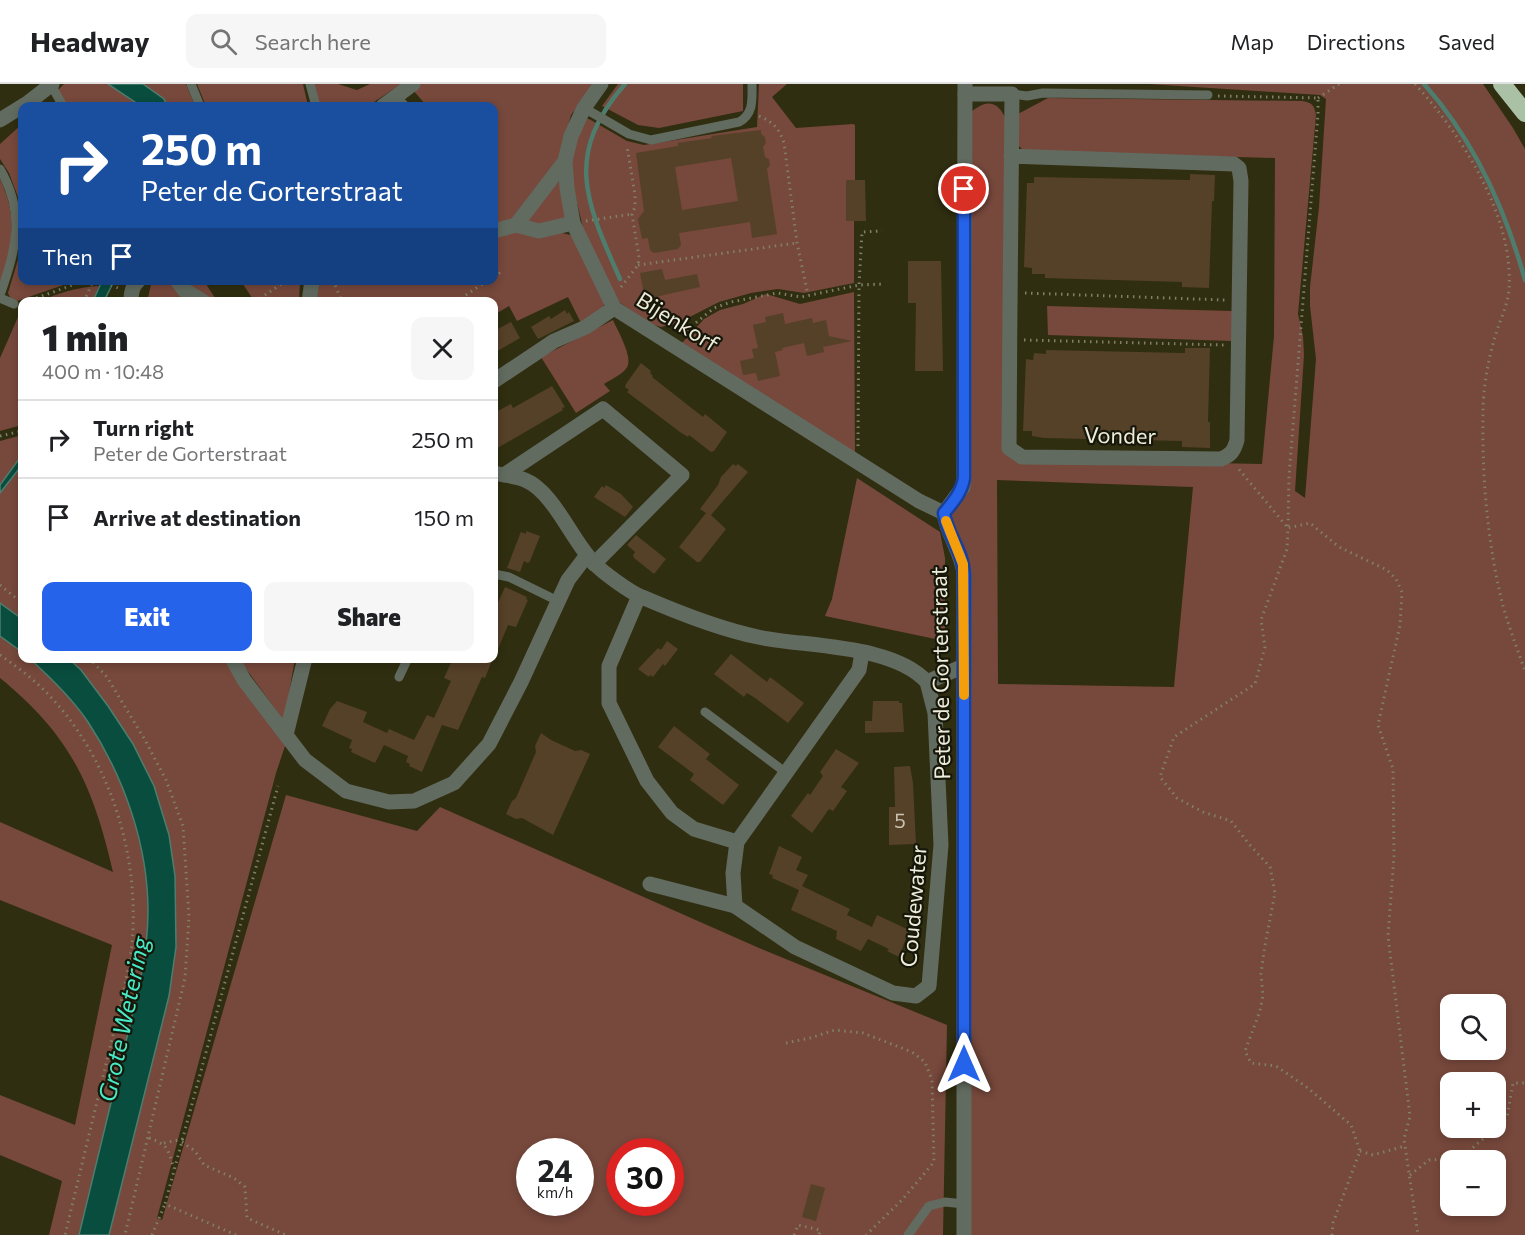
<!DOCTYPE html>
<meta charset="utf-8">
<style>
:root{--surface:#fff;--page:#f6f6f6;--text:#202124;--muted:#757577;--line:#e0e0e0;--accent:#2563eb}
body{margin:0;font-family:Commissioner,sans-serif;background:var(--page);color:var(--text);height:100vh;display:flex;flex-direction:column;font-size:22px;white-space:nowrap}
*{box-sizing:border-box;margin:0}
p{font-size:20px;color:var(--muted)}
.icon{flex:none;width:33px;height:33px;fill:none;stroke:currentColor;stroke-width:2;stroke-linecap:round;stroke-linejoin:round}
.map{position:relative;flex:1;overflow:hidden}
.drawer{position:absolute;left:18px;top:213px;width:480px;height:366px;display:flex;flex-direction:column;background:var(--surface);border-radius:12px;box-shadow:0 3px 9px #0003}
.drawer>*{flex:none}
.banner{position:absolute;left:18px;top:18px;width:480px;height:183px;border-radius:12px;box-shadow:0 3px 9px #0003;background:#1a4fa0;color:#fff;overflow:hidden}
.buttons{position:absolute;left:1440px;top:910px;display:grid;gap:12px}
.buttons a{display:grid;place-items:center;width:66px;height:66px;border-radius:12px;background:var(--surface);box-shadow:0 3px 9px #0003;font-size:30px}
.speed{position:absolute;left:516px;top:1054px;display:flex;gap:12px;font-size:30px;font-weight:700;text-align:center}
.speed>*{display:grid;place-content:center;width:78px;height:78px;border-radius:50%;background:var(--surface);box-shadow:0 3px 9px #0003;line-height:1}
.speed small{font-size:15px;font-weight:400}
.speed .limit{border:9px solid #d22;background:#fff;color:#111}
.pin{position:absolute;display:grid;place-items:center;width:51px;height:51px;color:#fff;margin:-26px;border:3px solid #fff;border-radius:50%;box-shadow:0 2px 6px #0007}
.me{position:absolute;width:66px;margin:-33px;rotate:0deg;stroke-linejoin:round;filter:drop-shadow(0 0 4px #0008)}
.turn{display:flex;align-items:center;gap:21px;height:126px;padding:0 24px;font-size:27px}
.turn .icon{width:78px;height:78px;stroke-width:2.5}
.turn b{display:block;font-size:42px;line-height:51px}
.then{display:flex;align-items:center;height:57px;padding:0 24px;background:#0003;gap:12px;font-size:22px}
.round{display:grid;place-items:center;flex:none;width:63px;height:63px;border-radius:12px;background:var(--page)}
.summary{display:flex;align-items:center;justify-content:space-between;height:102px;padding:0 24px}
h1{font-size:36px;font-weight:800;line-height:45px}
.cta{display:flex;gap:12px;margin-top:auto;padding:12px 24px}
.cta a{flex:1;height:69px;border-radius:12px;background:var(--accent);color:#fff;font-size:24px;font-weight:800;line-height:69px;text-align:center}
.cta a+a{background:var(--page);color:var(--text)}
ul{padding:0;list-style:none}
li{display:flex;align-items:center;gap:18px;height:78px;padding:0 24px;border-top:2px solid var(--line)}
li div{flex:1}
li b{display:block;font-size:22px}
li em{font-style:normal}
header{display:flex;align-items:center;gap:36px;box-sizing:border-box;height:84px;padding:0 30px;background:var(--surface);border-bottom:2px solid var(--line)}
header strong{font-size:28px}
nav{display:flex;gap:33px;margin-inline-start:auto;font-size:21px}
.search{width:420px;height:54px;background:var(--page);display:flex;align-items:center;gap:15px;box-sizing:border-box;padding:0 21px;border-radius:12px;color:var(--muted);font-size:22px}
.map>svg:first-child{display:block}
</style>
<header>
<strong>Headway</strong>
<div class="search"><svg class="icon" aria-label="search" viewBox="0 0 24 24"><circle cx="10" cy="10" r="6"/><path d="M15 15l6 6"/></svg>Search here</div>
<nav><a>Map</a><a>Directions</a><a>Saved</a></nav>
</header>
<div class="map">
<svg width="1525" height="1151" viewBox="0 0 1525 1151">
<rect width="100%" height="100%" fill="#302e10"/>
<g fill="#77483c" fill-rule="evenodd">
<polygon points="64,0 108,0 141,22 67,22 57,7"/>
<polygon points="143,0 186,0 195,22 167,22 164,15"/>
<polygon points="197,0 303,0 308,22 206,22"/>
<polygon points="314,0 338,0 357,6 370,0 401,0 368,22 320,22"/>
<polygon points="419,0 595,0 571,31 559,75 515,134 494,143 494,22 427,22 412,5"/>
<polygon points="618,0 743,0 743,27 659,44 638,41 602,22"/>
<polygon points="759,0 787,0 772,13 796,44 853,40 855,41 855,96 846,97 846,137 854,137 854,199 804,209 778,205 751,209 719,218 678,239 661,243 651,240 619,218 585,152 572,98 572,70 582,35 589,35 627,57 644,61 757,43"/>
<path d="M 1149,0 L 1483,0 L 1513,44 L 1525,65 L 1525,1151 L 969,1151 L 969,488 L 951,433 L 957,419 L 969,30 C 982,18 995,13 1005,33 L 1004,361 L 1020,375 L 1262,380 L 1274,252 L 1275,74 L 1024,67 L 1017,60 L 1016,31 L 1048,14 L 1302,17 C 1312,19 1314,20 1316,31 L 1298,230 L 1303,252 L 1304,271 L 1295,407 L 1305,414 L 1316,275 L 1310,222 L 1310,203 L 1319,123 L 1326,15 L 1320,11 ZM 997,396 L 1193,403 L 1174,603 L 998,600 ZM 1450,921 L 1496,921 L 1496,966 L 1450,966 ZM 1450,999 L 1496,999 L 1496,1044 L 1450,1044 ZM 1450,1077 L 1496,1077 L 1496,1122 L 1450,1122 Z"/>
<polygon points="22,40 22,196 75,197 17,217 11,215 8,209 21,166 22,131 18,113 9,89 0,75 0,60"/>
<path d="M 0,95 C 18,134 13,159 0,199 Z"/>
<path d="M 558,97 L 561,100 L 565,134 C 554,139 536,144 525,138 Z"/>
<polygon points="511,149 562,149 574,152 605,219 599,229 582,241 568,213 517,237 509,222 494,231 494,218 313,218 315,197 494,196 494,152"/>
<polygon points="152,196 204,197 217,217 147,218"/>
<polygon points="241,197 300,197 299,217 254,217"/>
<path d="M 99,202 L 93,217 L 38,218 C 59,209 77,203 99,202 Z"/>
<polygon points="854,208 855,372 682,259 704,235 720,226 743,220 766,210 800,220"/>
<polygon points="1047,222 1232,227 1232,257 1048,251"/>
<polygon points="22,224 22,341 0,347 0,274"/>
<path d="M 613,236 C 618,248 636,277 625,286 C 619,292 610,296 604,300 L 610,307 L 576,329 L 541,273 Z"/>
<polygon points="22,351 22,371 0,401 0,357"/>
<polygon points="22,381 22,535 0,519 0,409"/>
<polygon points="857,394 940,448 945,474 945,557 825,532 832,515"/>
<path d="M 0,552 L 22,568 L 22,574 L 30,575 C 51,594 72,614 88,638 C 124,693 148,761 148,827 C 148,874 135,920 124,965 C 109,1027 94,1089 79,1151 L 49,1151 L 62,1097 L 0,1071 L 0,1011 L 75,1041 L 112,861 L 0,816 L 0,738 L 113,788 C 93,701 70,651 0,594 Z"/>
<path d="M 69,575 L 227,575 L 286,659 L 276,689 L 157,1134 L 162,1136 L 286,711 L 417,747 L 440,723 L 759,864 L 947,941 L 943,1151 L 109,1151 L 169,912 L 176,863 L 175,792 L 169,751 L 154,702 L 81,586 ZM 530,1068 L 580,1068 L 580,1119 L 530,1119 ZM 620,1068 L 670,1068 L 670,1119 L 620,1119 Z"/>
<polygon points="239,575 295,575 284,637"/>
</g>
<g fill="#094d3f" stroke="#4e7d6e" stroke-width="1.5">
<polygon points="108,0 143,0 164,15 167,22 141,22"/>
<polygon points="102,197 114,197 104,217 93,217"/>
<polygon points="22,371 22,381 0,409 0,401"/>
<polygon points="0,519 22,535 22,568 0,552"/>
<path d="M 30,575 L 69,575 L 81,586 L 108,622 L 133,660 L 154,702 L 169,751 L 175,792 L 176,863 L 169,912 L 109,1151 L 79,1151 C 94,1089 109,1027 124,965 C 135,920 148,874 148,827 C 148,761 124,693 88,638 C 72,614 51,594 30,575 Z"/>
</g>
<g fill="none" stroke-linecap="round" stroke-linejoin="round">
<g stroke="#4e7d6e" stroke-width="4.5">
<path d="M 1424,0 C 1474,56 1505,124 1525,196"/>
<path d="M 620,195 C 586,118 563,71 625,0"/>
</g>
</g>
<g fill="#554028" fill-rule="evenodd">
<path d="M 761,46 L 761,50 L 765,53 L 766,59 L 763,63 L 765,73 L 769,75 L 770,81 L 767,85 L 777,150 L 752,154 L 750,138 L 679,149 L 681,161 L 678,165 L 654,169 L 650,166 L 648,154 L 642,155 L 638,135 L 644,127 L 636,69 L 678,62 L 678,59 L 712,54 L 711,52 ZM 731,74 L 738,117 L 682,126 L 675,83 Z"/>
<polygon points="1190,90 1215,91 1214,117 1212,117 1209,204 1182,203 1182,198 1045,194 1045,190 1032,190 1032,184 1024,183 1027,99 1034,99 1034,93 1190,96"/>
<polygon points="846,96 865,96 866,137 846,137"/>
<polygon points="908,177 941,177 943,287 915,287 916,219 908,219"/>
<polygon points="662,185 665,196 697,190 700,203 668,210 645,216 640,189"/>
<polygon points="565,226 567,230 569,228 574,237 538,255 531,243 549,232 551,235"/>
<polygon points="783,229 785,240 812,234 813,239 826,236 829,252 852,257 823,263 824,268 807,272 804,259 782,264 783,266 775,268 780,292 758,297 756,289 743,291 740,277 754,274 752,265 758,264 753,241 766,238 765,233"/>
<polygon points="511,238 520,254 494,269 494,247"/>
<polygon points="1185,264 1210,264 1208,338 1210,338 1210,364 1182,363 1182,357 1044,354 1032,352 1032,347 1023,347 1026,275 1033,276 1034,269 1046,270 1046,266 1185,269"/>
<polygon points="641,279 651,287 650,289 653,292 652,293 703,333 705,330 727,348 714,367 711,368 689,351 688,353 680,348 627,308 629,306 625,303 626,300"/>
<polygon points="552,302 565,323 562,324 563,326 494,366 494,329 511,320 513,324"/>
<polygon points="733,380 736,382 738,380 748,388 711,431 726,445 700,478 697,478 679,463 706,429 700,425 718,401 721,393"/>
<polygon points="606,401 621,410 633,423 625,433 594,413 602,402 604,404"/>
<polygon points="526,447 540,452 530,477 528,479 524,477 520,488 507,484 520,450 521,448 526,450"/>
<polygon points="636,451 666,475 654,490 634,474 633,471 635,468 627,461"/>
<polygon points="505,503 527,513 526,515 528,516 516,543 508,541 494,575 494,527"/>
<polygon points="667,557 678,565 665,582 663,580 653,593 650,591 649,593 638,585 658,564 661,566"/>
<polygon points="731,570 767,598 770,593 804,619 788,639 755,614 747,609 744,613 714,590"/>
<polygon points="453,574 493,574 485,594 482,593 458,646 442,641 422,688 409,682 410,680 406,678 408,672 384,661 375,679 351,668 352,665 349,664 352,656 322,642 330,625 337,617 367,628 363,638 387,649 389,645 414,656 427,631 434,634 451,597 444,594"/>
<polygon points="873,617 899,617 899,619 902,619 904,648 865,649 865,637 872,637"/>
<polygon points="674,642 710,670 706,675 739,701 723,721 690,696 694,690 658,663"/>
<polygon points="541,649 551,656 575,667 581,666 590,670 553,751 522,734 516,735 506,730 512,717 516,714 536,668 535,662"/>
<polygon points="836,665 859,679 841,703 847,707 833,727 829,725 812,749 791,732 808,709 810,711 823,692 820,688"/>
<polygon points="910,682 913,699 916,760 889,761 889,723 895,723 894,683"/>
<polygon points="779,762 802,773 796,786 808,791 802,802 850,825 847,831 872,843 877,831 909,846 899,873 887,867 889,865 868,855 861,867 836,855 837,847 791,826 799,806 772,794 773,791 769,790"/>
<polygon points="811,1100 825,1104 816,1137 802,1133"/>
</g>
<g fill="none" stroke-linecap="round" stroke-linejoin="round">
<g stroke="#818067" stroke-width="3" stroke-dasharray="1.5 4.5" stroke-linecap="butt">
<path d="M 1415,0 C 1462,51 1514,133 1509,205 C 1508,221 1499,238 1495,253 C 1488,276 1483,305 1483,329 C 1482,392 1487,456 1502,518 C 1508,541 1517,564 1525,587"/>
<polyline points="1218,12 1318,14 1318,30 1289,392 1288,444 1237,383"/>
<polyline points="1318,14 1339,0"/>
<path d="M 759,32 C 773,38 779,44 784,59 L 797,159 L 808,211"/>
<polyline points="586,137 632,130"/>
<polyline points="638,181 797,159"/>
<polyline points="494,193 501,188"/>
<polyline points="100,196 118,204"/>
<polyline points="333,196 342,218"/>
<polyline points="621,203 638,181 639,173 632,130 635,123 635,111 627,62"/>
<polyline points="1025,209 1225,216"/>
<polyline points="25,218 87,196"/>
<polyline points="84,218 93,196"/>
<polyline points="255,218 287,196"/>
<polyline points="456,218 488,196"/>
<polyline points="682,250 714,224 731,218 777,209 801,213 859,201 883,200"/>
<polyline points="1024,256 1224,261"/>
<polyline points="0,352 22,347"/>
<polyline points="858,362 859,201 862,148 882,147"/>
<polyline points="0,501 22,519"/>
<path d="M 0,571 C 16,582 32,594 46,608 C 110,673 140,771 132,860 C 131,874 127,888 125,901 L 65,1151"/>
<polyline points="89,574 107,593 145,656 166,696 183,742 189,833 185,894 125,1151"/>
<polyline points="786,959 810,954 835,946 863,949 912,968 925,978 932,996 934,1078 902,1116 866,1151"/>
<path d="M 149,1054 C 169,1061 168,1066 174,1085"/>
<polyline points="182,1058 195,1067 204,1081 234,1094 245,1103 247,1134 286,1151"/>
<polyline points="164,1059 183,1055"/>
<polyline points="1360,1067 1373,1071 1405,1062"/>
<polyline points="1410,1091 1429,1076 1461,1074 1507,1034 1513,999 1525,999"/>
<polyline points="152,1151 165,1120"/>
<polyline points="236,1151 165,1120 278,702"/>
<polyline points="794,1151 798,1141 820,1146 819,1151"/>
<polyline points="1332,1151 1333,1139 1360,1067 1351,1041 1308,1004 1276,982 1251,979 1245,967 1260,927 1263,911 1261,890 1265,861 1275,809 1270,783 1249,760 1231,737 1203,728 1177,714 1160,693 1174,653 1255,600 1265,563 1261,536 1287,465 1288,444 1310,439 1339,463 1387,486 1396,495 1402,508 1400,541 1378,641 1393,685 1394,772 1388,852 1410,1032 1404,1055 1418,1151"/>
</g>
<g stroke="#626b60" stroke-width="9">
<polyline points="191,0 200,22"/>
<polyline points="310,0 316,22"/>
<polyline points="51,1 63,22"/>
<polyline points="1012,10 1027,12 1043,9 1208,11"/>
<polyline points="396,12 405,22"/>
<path d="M 584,24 L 629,50 L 651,56 L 739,38 C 754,30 752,15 752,0"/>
<path d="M 0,85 C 26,130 16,165 0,211"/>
<polyline points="0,214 14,220"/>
<polyline points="494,490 509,493 558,517"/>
<polyline points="399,593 408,574"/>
<polyline points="705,628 785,688"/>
<polyline points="908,1151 929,1122 945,1118 964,1120"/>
</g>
<g stroke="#626b60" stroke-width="15">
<polyline points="601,0 584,24 571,52 565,77 567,104 573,139 614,224 919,417 944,429"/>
<path d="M 965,10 L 1012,10 C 1010,128 1010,246 1009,364 L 1022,373 L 1221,375 C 1231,371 1234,367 1237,356 L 1241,97 L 1239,84 L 1234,80 L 1011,72"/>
<polyline points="383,22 413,0"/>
<polyline points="0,36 29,18 52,0"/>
<polyline points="516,141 565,77"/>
<polyline points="494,147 516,141 539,147 573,139"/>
<polyline points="177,196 184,206 204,218"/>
<path d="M 131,218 C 131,209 132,202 139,196"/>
<polyline points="309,218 312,196"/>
<polyline points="494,297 554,257 586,243 614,224"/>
<path d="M 494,389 C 503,391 515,392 525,396 C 554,408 572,457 594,479 C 602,488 631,509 642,513 C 679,529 719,545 758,553 C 806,563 893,560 927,598 L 964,582"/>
<polyline points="504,391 603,325 682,391 594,480"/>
<polyline points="639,512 609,582 609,619 647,697 672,729 694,745 737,758"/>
<polyline points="232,574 244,596 305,676 346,707 389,718 414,717 454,699 489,660 521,598 568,496 587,471"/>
<polyline points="286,651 305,574"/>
<polyline points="650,800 735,822 795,863 893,909 916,912 929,902 941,761 935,629 927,598"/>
<polyline points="735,822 733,789 737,758 859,586 862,569"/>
<path d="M 964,1151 L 964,490 C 962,468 947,451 944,429 L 963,403 L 964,394 L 965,0"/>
</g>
<polyline stroke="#aac1a5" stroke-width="18" points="1502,0 1525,29"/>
</g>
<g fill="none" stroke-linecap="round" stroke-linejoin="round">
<defs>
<path id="route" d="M 964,105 L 964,394 C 962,408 953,418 944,429 C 947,451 963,467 964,490 L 964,980"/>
</defs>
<use href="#route" stroke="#184099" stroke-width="15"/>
<use href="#route" stroke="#2563eb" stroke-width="10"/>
<polyline stroke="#f59e0b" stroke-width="10" points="946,437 963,480 964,611"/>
</g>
<g text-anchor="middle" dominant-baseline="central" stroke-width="4.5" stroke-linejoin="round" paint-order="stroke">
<g font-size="20" fill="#c8c2af">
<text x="900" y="736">5</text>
</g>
<g font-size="22" fill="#eeeddc" stroke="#161609">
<text transform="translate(678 237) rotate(32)">Bijenkorf</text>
<text transform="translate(1120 351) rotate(1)">Vonder</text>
<text transform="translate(940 589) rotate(-91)">Peter de Gorterstraat</text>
<text transform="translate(913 822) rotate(-85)">Coudewater</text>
</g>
<g font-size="24" font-style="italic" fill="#48eac8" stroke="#161609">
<text transform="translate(123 935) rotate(-78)">Grote Wetering</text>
</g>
</g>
</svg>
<div class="buttons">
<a><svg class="icon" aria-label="search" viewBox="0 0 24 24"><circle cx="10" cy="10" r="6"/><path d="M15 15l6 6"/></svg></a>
<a>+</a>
<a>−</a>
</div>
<div class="speed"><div>24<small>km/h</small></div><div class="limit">30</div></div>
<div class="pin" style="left:964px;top:105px;background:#d93025"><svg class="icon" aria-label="arrive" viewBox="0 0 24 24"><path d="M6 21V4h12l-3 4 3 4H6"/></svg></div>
<svg class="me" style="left:964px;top:980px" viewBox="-20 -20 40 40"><path d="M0-17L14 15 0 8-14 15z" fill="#2563eb" stroke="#fff" stroke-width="4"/></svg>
<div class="banner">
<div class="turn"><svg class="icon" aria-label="right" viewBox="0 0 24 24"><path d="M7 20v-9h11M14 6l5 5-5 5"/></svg><div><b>250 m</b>Peter de Gorterstraat</div></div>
<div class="then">Then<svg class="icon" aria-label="arrive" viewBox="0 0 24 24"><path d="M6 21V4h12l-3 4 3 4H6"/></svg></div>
</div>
<section class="drawer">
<div class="summary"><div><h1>1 min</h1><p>400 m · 10:48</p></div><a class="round"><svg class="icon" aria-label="close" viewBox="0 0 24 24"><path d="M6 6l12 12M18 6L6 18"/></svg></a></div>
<ul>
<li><svg class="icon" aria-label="right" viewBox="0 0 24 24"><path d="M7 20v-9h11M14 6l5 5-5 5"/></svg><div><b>Turn right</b><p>Peter de Gorterstraat</p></div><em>250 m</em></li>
<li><svg class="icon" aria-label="arrive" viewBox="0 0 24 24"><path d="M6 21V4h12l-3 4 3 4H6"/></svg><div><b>Arrive at destination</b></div><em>150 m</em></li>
</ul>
<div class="cta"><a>Exit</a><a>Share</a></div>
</section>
</div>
